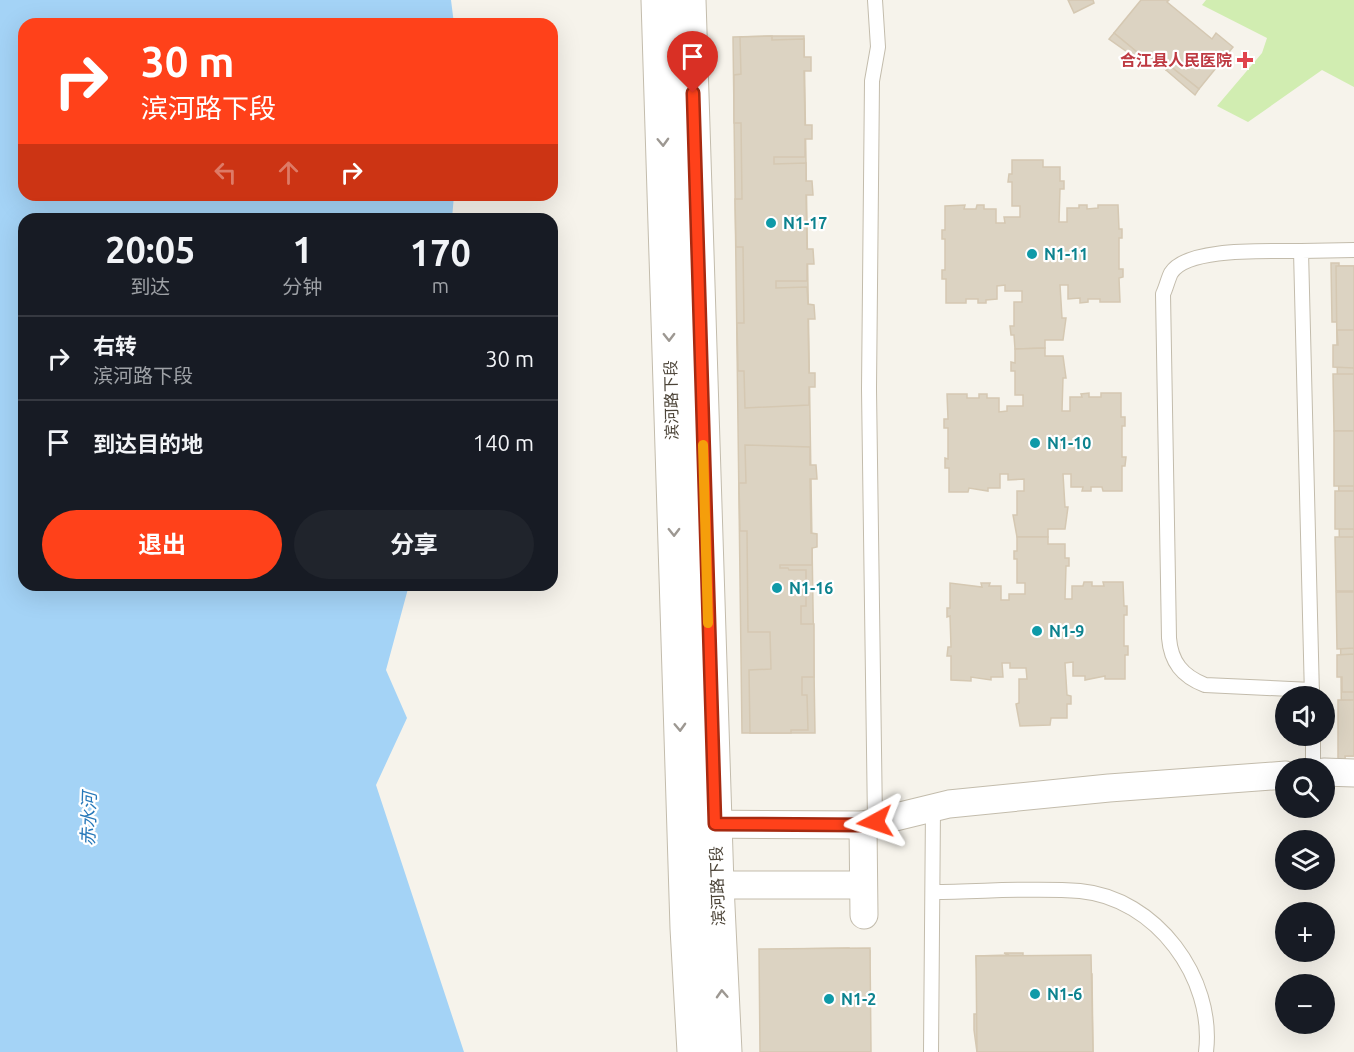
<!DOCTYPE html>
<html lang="zh">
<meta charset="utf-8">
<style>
:root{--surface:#171b24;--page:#20242c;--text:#f1f3f6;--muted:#9ea1a6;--line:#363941;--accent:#ff411a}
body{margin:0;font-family:Ubuntu,"Noto Sans SC",sans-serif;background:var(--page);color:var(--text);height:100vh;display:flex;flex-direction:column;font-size:22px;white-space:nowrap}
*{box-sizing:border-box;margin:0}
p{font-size:20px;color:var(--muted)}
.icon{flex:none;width:33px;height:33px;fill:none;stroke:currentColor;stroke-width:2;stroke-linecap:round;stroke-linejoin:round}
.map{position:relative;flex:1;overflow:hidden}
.drawer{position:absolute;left:18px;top:213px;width:540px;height:378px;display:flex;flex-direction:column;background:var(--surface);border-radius:18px;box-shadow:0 6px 24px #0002}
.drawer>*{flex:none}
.guide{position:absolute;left:18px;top:18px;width:540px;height:183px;border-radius:18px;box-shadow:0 6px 24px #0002;background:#ff411a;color:#fff;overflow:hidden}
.fabs{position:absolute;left:1275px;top:686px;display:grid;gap:12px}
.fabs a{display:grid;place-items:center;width:60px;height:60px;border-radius:50%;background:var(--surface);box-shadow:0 6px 24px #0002;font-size:30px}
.pin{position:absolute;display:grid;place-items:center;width:51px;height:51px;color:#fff;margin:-62px -26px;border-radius:50% 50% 50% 0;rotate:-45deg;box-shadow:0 0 6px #0007}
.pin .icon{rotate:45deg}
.me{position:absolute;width:66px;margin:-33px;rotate:265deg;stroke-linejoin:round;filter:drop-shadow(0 0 4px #0008)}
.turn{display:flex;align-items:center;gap:21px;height:126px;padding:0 24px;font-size:27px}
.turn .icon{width:78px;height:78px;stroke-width:2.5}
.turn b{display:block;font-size:42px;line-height:51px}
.lanes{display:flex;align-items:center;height:57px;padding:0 24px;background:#0003;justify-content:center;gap:30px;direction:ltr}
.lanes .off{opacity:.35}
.eta{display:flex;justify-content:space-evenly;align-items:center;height:102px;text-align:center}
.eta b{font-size:36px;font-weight:700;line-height:42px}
.cta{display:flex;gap:12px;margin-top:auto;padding:12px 24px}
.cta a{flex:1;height:69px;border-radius:36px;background:var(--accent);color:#fff;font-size:24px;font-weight:700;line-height:69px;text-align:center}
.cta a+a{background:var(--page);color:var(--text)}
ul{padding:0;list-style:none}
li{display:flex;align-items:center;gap:18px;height:84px;padding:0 24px;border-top:2px solid var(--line)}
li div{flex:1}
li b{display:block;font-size:22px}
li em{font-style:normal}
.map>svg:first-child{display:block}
</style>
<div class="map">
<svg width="1354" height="1052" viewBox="0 0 1354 1052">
<rect width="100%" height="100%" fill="#f6f3eb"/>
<polygon fill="#d1edb1" points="1206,0 1354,0 1354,87 1322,70 1248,122 1217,106 1262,53 1267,38 1202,5"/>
<polygon fill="#a4d3f6" points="0,0 451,0 454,24 24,24 24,195 454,195 452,219 24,219 24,585 409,585 386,670 407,718 376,785 464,1052 0,1052"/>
<g fill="#dcd3c2" stroke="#d5c8b2" stroke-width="1.5">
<polygon points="1068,0 1093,0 1094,3 1074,13"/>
<polygon points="1141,0 1169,0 1167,2 1212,39 1216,33 1233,47 1199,89 1170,66 1166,70 1146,54 1143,57 1114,33"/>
<polygon points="1114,33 1143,57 1140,61 1109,39"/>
<polygon points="772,36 804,36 815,733 742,733 733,37"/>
<polygon points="772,36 772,40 804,39 804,57 811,57 811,71 804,71 805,125 812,125 812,139 805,139 805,157 774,157 774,164 806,163 806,181 812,181 813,195 806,195 807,249 813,249 814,264 807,264 807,281 776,281 776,288 807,287 808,304 814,305 815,319 808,319 809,373 815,373 815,387 809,387 809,405 745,408 744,371 738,371 737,323 744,323 743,247 736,247 735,199 742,199 741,123 734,123 734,75 741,74 740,37"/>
<polygon points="1170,66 1199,89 1195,95 1166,70"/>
<polygon points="1012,160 1043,160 1043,167 1060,167 1060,181 1064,181 1064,189 1060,189 1059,222 1067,222 1067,208 1079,208 1079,205 1087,205 1087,209 1098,208 1098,205 1118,205 1119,229 1122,229 1122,238 1119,238 1119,269 1123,269 1123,277 1119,278 1120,302 1100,302 1100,299 1088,299 1088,302 1080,303 1080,298 1068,299 1068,285 1060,285 1062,318 1066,318 1063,340 1045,340 1045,348 1015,349 1014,335 1011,335 1010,326 1014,326 1014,302 1022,302 1022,291 1005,291 1005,285 997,286 997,299 986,300 986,303 978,303 978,299 966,299 966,303 946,303 946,279 942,279 942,270 945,270 945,239 942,239 942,230 945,230 945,206 965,205 964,209 976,209 977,205 984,205 984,209 996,209 996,223 1005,223 1004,217 1020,217 1020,206 1012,206 1012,182 1008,182 1009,174 1012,174"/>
<polygon points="1331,263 1339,263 1339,266 1354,266 1354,322 1332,322"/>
<polygon points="1336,266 1354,266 1354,756 1345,756 1345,759 1342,759"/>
<polygon points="1337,330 1354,330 1354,368 1333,367 1333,345 1338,345"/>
<polygon points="1045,348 1045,356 1063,356 1066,378 1063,378 1062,411 1070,411 1070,397 1082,397 1081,394 1089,393 1089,397 1101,397 1101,393 1121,393 1121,417 1125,417 1125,426 1122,426 1122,457 1126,457 1125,466 1122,466 1122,491 1103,491 1102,487 1091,487 1091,491 1082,491 1083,487 1071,487 1071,474 1063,474 1065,507 1068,507 1065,529 1048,529 1048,537 1017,537 1013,515 1017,515 1017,491 1024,491 1024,479 1008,480 1008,474 1000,474 1000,488 988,488 988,491 969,488 968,492 949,492 949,468 945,468 945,458 948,459 948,428 944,428 944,419 948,419 947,394 967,394 967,398 979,398 979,394 987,394 987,398 999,398 999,412 1007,411 1007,406 1023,406 1023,395 1015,395 1015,371 1011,371 1011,362 1015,363 1015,349"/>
<polygon points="1333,374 1354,374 1354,431 1334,431"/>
<rect x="1334" y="431" width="20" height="55"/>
<polygon points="745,445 810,447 810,465 816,465 817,479 810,479 811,533 817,534 817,547 812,548 812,565 780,565 780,568 788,568 789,570 806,570 806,606 801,606 801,624 814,624 814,677 802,677 802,695 807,695 808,730 791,730 791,733 750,733 749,670 771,669 770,632 748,632 747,531 740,531 739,483 746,483"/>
<rect x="1335" y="491" width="19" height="38"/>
<polygon points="1017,537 1048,537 1048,544 1065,544 1065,558 1069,558 1069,566 1066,566 1065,599 1072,599 1072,586 1083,586 1084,582 1092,582 1092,586 1104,586 1103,582 1123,582 1124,606 1127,606 1127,615 1124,615 1124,646 1128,646 1128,655 1125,655 1125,679 1105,679 1105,676 1085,680 1085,676 1073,676 1073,662 1065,663 1067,695 1071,696 1071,704 1067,704 1067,718 1051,718 1050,725 1020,726 1016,704 1019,703 1019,679 1027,679 1026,668 1010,668 1010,663 1002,663 1003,677 991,677 991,680 971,677 971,681 951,680 951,656 947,656 948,647 951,647 950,616 947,617 947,608 950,608 950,583 982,587 981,583 990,583 989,586 1001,586 1001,600 1009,600 1009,594 1025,594 1025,583 1017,583 1017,559 1014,559 1014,551 1017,551"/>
<polygon points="1335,537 1354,537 1354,591 1336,591"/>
<polygon points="1336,592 1354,592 1354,648 1337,649"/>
<polygon points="1354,654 1354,692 1342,692 1342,677 1337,677 1337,655"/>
<polygon points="1338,700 1354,700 1354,756 1345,756 1345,759 1338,759"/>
<polygon points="849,948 849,951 870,951 866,1052 790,1052 789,949"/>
<polygon points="870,948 871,1052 760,1052 759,949"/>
<polygon points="1004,953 1023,953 1023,972 1039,972 1038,959 1055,959 1055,969 1079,969 1079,965 1092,974 1093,1052 977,1052 974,1030 974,1014 979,1014 976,956 1009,955"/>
<polygon points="1091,955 1093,1052 977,1052 976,956"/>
</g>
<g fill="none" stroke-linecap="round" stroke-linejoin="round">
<defs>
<g id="service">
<path d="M 1301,251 C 1272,252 1188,246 1171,273 C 1168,279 1166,288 1163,294 L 1169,638 C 1171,662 1182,676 1205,685 L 1312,690"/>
<polyline points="1312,696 1301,251 1354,250"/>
<polyline points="1313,735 1313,768"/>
<polyline points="875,822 869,389 872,81 878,47 875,0"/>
<path d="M 933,892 C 980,892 1034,887 1080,891 C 1156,898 1215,978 1206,1052"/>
<polyline points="931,1052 933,808"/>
</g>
<g id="minor">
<polyline points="1324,772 1354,773"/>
<polyline points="697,824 863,825 949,804 1109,788 1286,775"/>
<polyline points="863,825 864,915"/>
<polyline points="696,885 863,885"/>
</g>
<g id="tertiary">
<polyline points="658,0 687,928 694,1052"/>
<polyline points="689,0 717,885 725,1052"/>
</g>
</defs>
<use href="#service" stroke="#c3bcac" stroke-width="16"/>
<use href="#minor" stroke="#c3bcac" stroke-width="29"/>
<use href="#tertiary" stroke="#c3bcac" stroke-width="35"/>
<use href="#service" stroke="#fff" stroke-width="14"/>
<use href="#minor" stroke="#fff" stroke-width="27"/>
<use href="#tertiary" stroke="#fff" stroke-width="33"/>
</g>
<defs><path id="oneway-chevron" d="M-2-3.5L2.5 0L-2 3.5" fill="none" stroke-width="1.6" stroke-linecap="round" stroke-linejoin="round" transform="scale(1.5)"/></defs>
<g stroke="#9d9892">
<use href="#oneway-chevron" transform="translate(663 142) rotate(88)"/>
<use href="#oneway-chevron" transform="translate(669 337) rotate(89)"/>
<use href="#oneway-chevron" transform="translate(674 532) rotate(89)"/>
<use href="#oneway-chevron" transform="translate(680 727) rotate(88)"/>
<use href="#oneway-chevron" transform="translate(722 994) rotate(-93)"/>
</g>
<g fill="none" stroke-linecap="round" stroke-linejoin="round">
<defs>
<polyline id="route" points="693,93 715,824 863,825 875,822"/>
</defs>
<use href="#route" stroke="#a62a11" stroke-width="15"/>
<use href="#route" stroke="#ff411a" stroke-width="10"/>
<polyline stroke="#f59e0b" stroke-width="10" points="703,445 708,623"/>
</g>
<path fill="#e0444e" stroke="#fff" stroke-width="2" d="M1242 51h6v6h6v6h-6v6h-6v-6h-6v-6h6z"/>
<g fill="#0f9aa8" stroke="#fff" stroke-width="2">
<circle cx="771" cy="223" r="6"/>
<circle cx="1032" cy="254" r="6"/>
<circle cx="1035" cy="443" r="6"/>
<circle cx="777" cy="588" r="6"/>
<circle cx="1037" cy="631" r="6"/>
<circle cx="1035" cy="994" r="6"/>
<circle cx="829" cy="999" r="6"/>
</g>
<g text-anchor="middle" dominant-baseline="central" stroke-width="4.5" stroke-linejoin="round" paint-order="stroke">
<g font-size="16" font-weight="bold" fill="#be3a42" stroke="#fff" text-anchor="end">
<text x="1232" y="60">合江县人民医院</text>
</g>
<g font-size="16" font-weight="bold" fill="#0d838f" stroke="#fff" text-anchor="start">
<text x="783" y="223">N1-17</text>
<text x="1044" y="254">N1-11</text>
<text x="1047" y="443">N1-10</text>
<text x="789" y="588">N1-16</text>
<text x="1049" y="631">N1-9</text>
<text x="1047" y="994">N1-6</text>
<text x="841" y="999">N1-2</text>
</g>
<g font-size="16" fill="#4c4438" stroke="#fff">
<text transform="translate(671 400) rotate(-91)">滨河路下段</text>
<text transform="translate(717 886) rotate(-92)">滨河路下段</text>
</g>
<g font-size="18" font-style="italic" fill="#2678b9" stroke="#fff">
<text transform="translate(88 819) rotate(-88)">赤水河</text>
</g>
</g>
</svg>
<div class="fabs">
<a><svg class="icon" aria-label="sound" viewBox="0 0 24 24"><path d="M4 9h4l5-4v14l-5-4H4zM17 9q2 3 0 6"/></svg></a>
<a><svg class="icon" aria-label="search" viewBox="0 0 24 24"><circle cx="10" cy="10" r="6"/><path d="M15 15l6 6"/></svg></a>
<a><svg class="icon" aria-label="layers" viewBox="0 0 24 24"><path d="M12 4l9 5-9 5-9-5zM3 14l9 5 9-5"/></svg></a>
<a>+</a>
<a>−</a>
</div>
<div class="pin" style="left:693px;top:93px;background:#d93025"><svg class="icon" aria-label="arrive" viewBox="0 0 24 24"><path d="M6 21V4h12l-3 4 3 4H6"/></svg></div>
<svg class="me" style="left:875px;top:822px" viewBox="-20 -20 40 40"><path d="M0-17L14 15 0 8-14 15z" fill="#ff411a" stroke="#fff" stroke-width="4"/></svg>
<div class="guide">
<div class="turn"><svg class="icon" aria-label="right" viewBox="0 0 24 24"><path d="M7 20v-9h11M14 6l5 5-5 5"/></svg><div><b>30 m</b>滨河路下段</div></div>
<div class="lanes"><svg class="icon off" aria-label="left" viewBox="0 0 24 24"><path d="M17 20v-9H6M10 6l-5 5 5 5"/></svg><svg class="icon off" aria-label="ahead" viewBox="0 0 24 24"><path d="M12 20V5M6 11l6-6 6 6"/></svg><svg class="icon" aria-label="right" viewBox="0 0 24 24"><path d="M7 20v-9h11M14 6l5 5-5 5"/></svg></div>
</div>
<section class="drawer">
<div class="eta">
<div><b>20:05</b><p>到达</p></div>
<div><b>1</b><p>分钟</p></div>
<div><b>170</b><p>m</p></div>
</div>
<ul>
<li><svg class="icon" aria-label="right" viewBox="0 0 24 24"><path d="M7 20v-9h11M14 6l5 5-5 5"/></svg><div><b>右转</b><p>滨河路下段</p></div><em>30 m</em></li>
<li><svg class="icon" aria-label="arrive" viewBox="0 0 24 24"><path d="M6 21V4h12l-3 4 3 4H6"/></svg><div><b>到达目的地</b></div><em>140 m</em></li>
</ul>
<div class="cta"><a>退出</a><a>分享</a></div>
</section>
</div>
